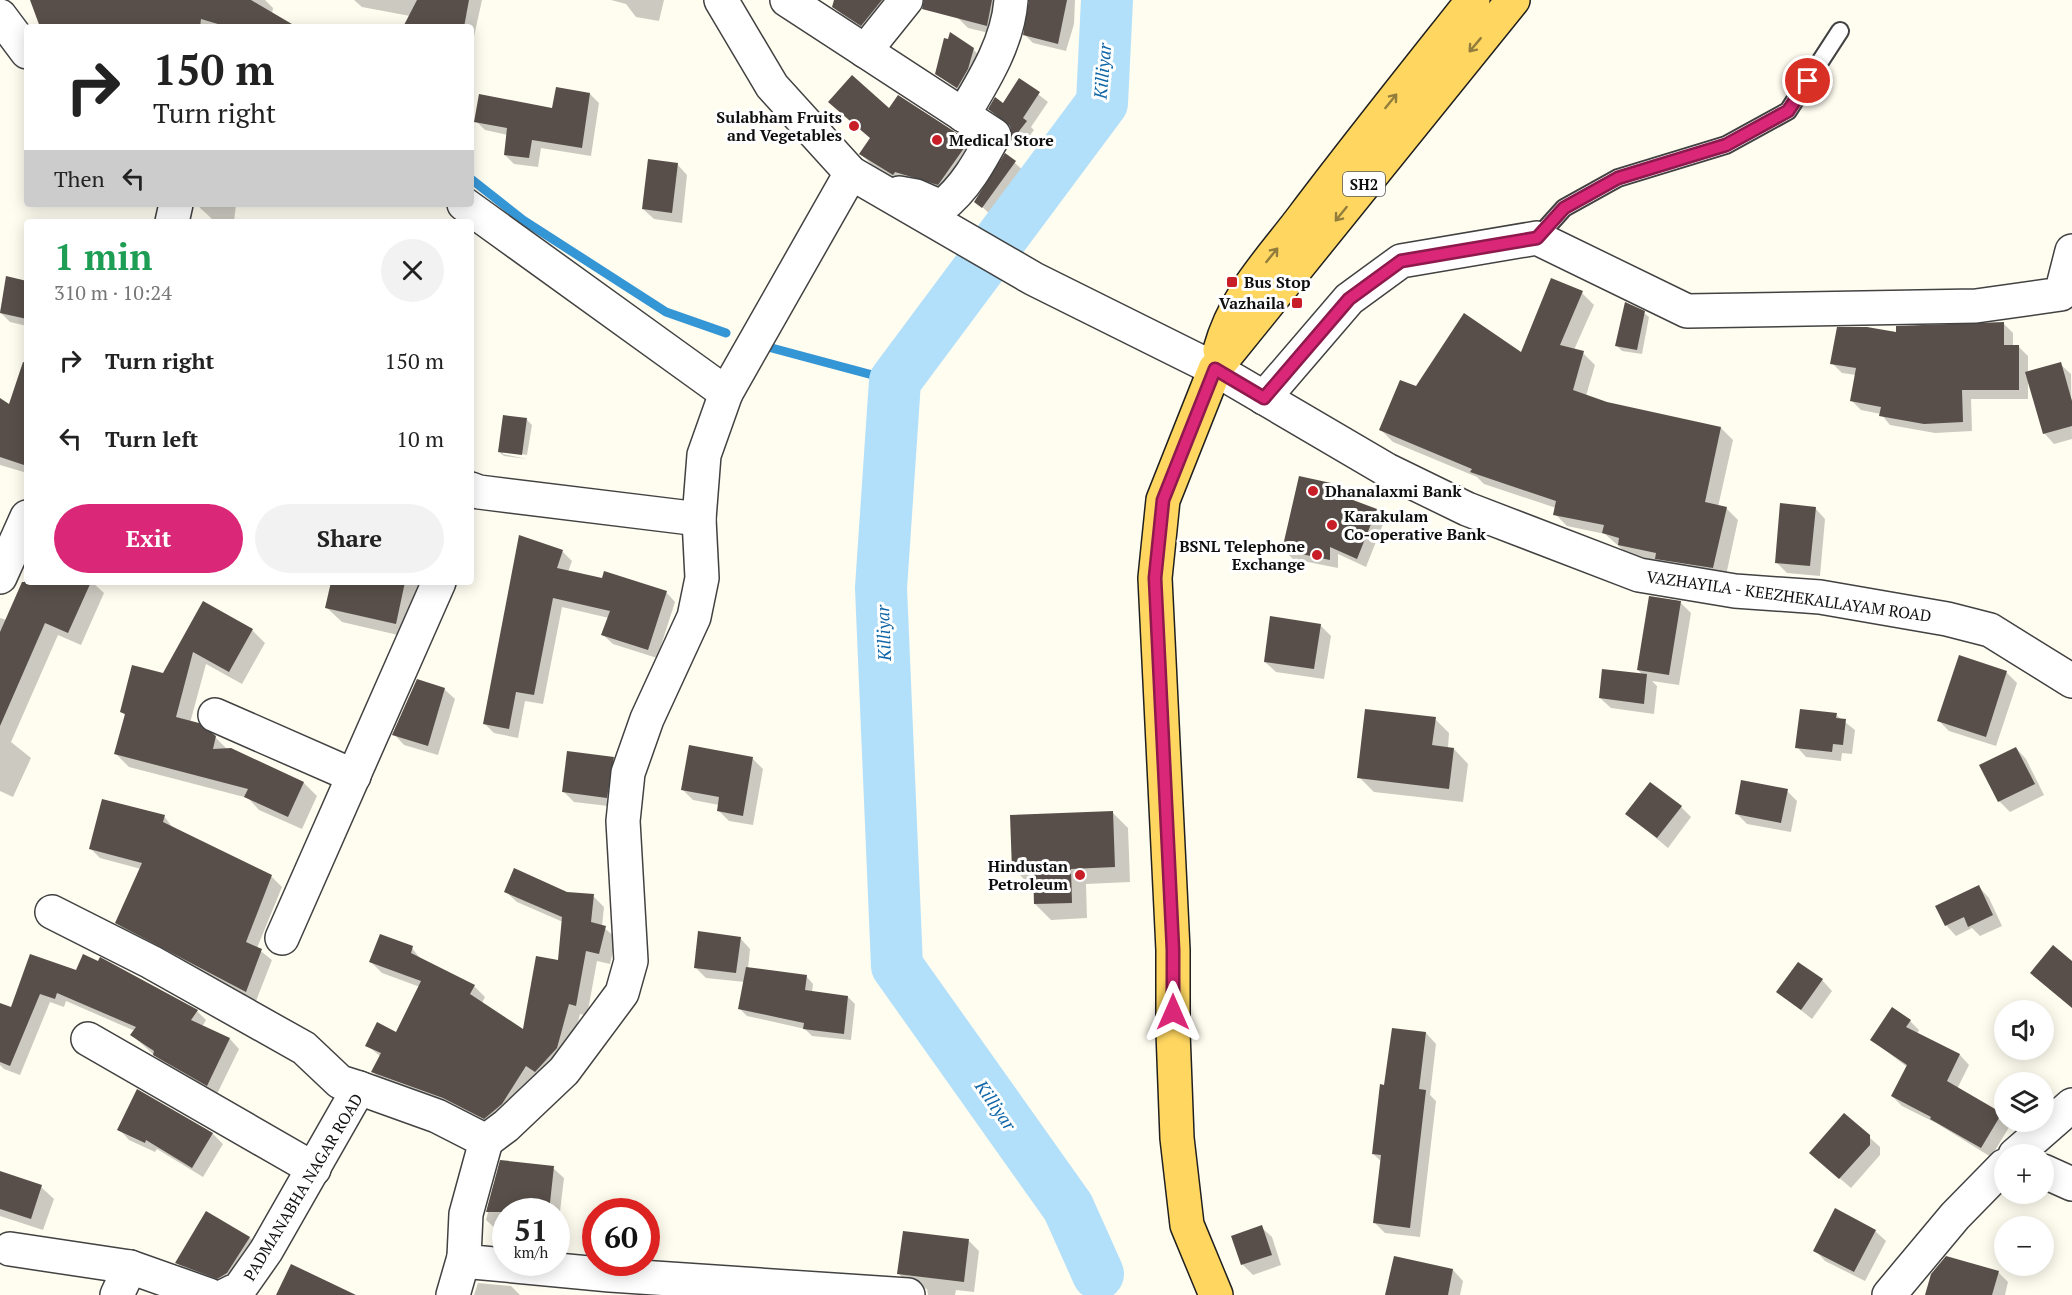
<!DOCTYPE html>
<meta charset="utf-8">
<style>
:root{--surface:#fff;--page:#f2f2f2;--text:#222;--muted:#767676;--accent:#db2777}
body{margin:0;font-family:"PT Serif",serif;background:var(--page);color:var(--text);height:100vh;display:flex;flex-direction:column;font-size:22px;white-space:nowrap}
*{box-sizing:border-box;margin:0}
p{font-size:20px;color:var(--muted)}
.icon{flex:none;width:33px;height:33px;fill:none;stroke:currentColor;stroke-width:2;stroke-linecap:round;stroke-linejoin:round}
.map{position:relative;flex:1;overflow:hidden}
.drawer{position:absolute;left:24px;top:219px;width:450px;height:366px;display:flex;flex-direction:column;background:var(--surface);border-radius:6px;box-shadow:0 3px 15px #0003}
.drawer>*{flex:none}
.hud{position:absolute;left:24px;top:24px;width:450px;height:183px;border-radius:6px;box-shadow:0 3px 15px #0003;background:#fff;color:var(--text);overflow:hidden}
.fabs{position:absolute;left:1994px;top:1000px;display:grid;gap:12px}
.fabs a{display:grid;place-items:center;width:60px;height:60px;border-radius:50%;background:var(--surface);box-shadow:0 3px 15px #0003;font-size:30px}
.speed{position:absolute;left:492px;top:1198px;display:flex;gap:12px;font-size:30px;font-weight:700;text-align:center}
.speed>*{display:grid;place-content:center;width:78px;height:78px;border-radius:50%;background:var(--surface);box-shadow:0 3px 15px #0003;line-height:1}
.speed small{font-size:15px;font-weight:400}
.speed .limit{border:9px solid #d22;background:#fff;color:#111}
.pin{position:absolute;display:grid;place-items:center;width:51px;height:51px;color:#fff;margin:-26px;border:3px solid #fff;border-radius:50%;box-shadow:0 2px 6px #0007}
.me{position:absolute;width:66px;margin:-33px;rotate:0deg;stroke-linejoin:round;filter:drop-shadow(0 0 4px #0008)}
.turn{display:flex;align-items:center;gap:21px;height:126px;padding:0 30px;font-size:27px}
.turn .icon{width:78px;height:78px;stroke-width:2.5}
.turn b{display:block;font-size:42px;line-height:51px}
.then{display:flex;align-items:center;height:57px;padding:0 30px;background:#0003;gap:12px;font-size:22px}
.round{display:grid;place-items:center;flex:none;width:63px;height:63px;border-radius:32px;background:var(--page)}
.head{display:flex;align-items:center;justify-content:space-between;height:102px;padding:0 30px}
h1{font-size:36px;font-weight:600;line-height:45px;color:#1e9e55}
.button{display:flex;gap:12px;margin-top:auto;padding:12px 30px}
.button a{flex:1;height:69px;border-radius:36px;background:var(--accent);color:#fff;font-size:24px;font-weight:600;line-height:69px;text-align:center}
.button a+a{background:var(--page);color:var(--text)}
ul{padding:0;list-style:none}
li{display:flex;align-items:center;gap:18px;height:78px;padding:0 30px}
li div{flex:1}
li b{display:block;font-size:22px}
li em{font-style:normal}
.map>svg:first-child{display:block}
</style>
<div class="map">
<svg width="2072" height="1295" viewBox="0 0 2072 1295">
<rect width="100%" height="100%" fill="#fffcf0"/>
<g fill="#0003">
<polygon points="168,0 265,0 273,8 272,14 294,27 166,27"/>
<polygon points="354,0 482,0 473,41 471,27 404,27 410,16 362,7"/>
<polygon points="611,0 664,0 659,21 636,17 626,4"/>
<polygon points="836,0 900,0 872,35 844,17 833,6"/>
<polygon points="963,0 1004,0 997,35 968,28 957,17"/>
<polygon points="1030,0 1075,0 1074,24 1066,51 1033,43 1025,35"/>
<polygon points="973,49 983,60 968,98 937,74"/>
<polygon points="1020,80 1048,102 1031,127 1034,130 1021,147 1013,139 1012,127 1003,105"/>
<polygon points="590,94 599,103 591,156 541,148 538,167 514,164 505,155 508,135 485,130 476,121 554,110"/>
<polygon points="898,97 968,142 982,156 952,198 910,186 879,172 861,154"/>
<polygon points="1006,155 1026,173 993,217 976,201"/>
<polygon points="677,164 687,175 682,223 654,219 643,209"/>
<polygon points="196,204 236,204 234,222 212,219"/>
<polygon points="7,278 27,283 27,326 10,322 0,312"/>
<polygon points="1582,293 1594,305 1574,350 1583,353 1595,365 1586,396 1607,404 1721,428 1733,440 1718,507 1726,508 1738,520 1725,580 1631,557 1605,534 1567,526 1555,514 1556,508 1484,484 1477,477 1393,442 1381,430 1416,388 1521,354"/>
<polygon points="1644,313 1649,317 1642,354 1622,351 1617,346"/>
<polygon points="2003,323 2013,333 2013,346 2018,346 2028,356 2028,373 2060,364 2071,374 2072,439 2054,444 2044,433 2028,381 2028,399 1971,399 1972,431 1935,433 1890,425 1881,414 1861,410 1852,401 1856,375 1842,373 1832,363 1897,334"/>
<polygon points="27,356 27,473 0,465 0,400 10,406"/>
<polygon points="504,417 527,420 532,425 527,455 503,451 503,454 527,459 504,456 499,452"/>
<polygon points="1330,484 1339,493 1338,496 1377,510 1385,519 1366,567 1338,554 1338,568 1293,559 1284,550"/>
<polygon points="1815,508 1825,519 1820,576 1787,573 1776,562"/>
<polygon points="520,537 563,552 572,561 568,572 666,592 675,602 657,658 613,644 603,635 609,618 562,607 543,704 525,701 518,738 494,733 484,723"/>
<polygon points="27,575 27,582 92,582 104,593 81,645 58,635 11,742 31,758 13,797 0,791 0,618 7,620"/>
<polygon points="333,582 423,582 411,638 342,622 327,608"/>
<polygon points="1680,602 1691,613 1679,685 1652,681 1657,686 1654,714 1611,708 1600,698 1644,676 1638,670"/>
<polygon points="203,603 252,630 265,643 242,684 206,664 190,723 215,737 227,749 304,783 317,796 302,829 259,810 248,798 129,767 116,754 126,716 122,712 164,675"/>
<polygon points="1320,625 1331,636 1324,679 1276,672 1265,662"/>
<polygon points="2006,672 2017,683 1996,746 1949,731 1939,721"/>
<polygon points="444,689 455,699 438,755 404,745 394,734"/>
<polygon points="1836,715 1855,730 1852,754 1842,753 1841,761 1806,757 1797,747"/>
<polygon points="1435,719 1449,733 1448,748 1454,749 1468,764 1463,802 1374,792 1359,777"/>
<polygon points="2016,748 2026,759 2044,795 2010,812 1999,801 1981,766"/>
<polygon points="613,759 623,769 617,807 574,802 564,792"/>
<polygon points="753,759 763,769 753,825 729,821 718,810 719,805 693,800 682,789"/>
<polygon points="1787,791 1797,801 1791,832 1747,824 1736,813"/>
<polygon points="1681,807 1691,817 1668,848 1627,814"/>
<polygon points="1113,813 1128,828 1130,882 1086,884 1087,918 1051,920 1035,904 1035,884 1030,885 1014,869"/>
<polygon points="164,816 173,828 272,877 282,887 257,948 272,960 256,1001 127,933 117,923 141,869 100,858 90,848"/>
<polygon points="1979,887 1989,898 2002,926 1980,936 1972,928 1956,936 1946,925"/>
<polygon points="506,892 593,896 604,907 602,926 616,938 610,964 597,961 587,1016 580,1014 568,1060 496,1129 384,1083 373,1072 381,1057 367,1045 397,1034 420,987 382,973 371,962 412,948 422,961 474,986 485,997 482,1003 524,1031 559,962 563,922 517,902"/>
<polygon points="740,938 750,949 748,969 806,976 813,984 812,993 848,997 855,1004 851,1040 812,1036 805,1029 747,1016 740,1009 745,982 706,978 695,967"/>
<polygon points="31,955 197,1011 206,1020 202,1027 230,1039 239,1049 217,1094 164,1064 132,1035 135,1031 66,1001 64,1007 50,1002 20,1075 4,1069 0,1065 0,1005 12,1009"/>
<polygon points="1822,980 1832,991 1812,1019 1778,992"/>
<polygon points="1910,1021 1919,1030 1917,1034 1960,1055 1969,1065 1957,1089 2001,1114 2004,1122 2011,1124 1991,1157 1936,1123 1902,1106 1892,1096 1907,1067 1872,1040"/>
<polygon points="1426,1033 1436,1044 1430,1095 1436,1101 1420,1237 1385,1233 1375,1223 1382,1162 1373,1154 1386,1086"/>
<polygon points="137,1091 213,1134 223,1144 203,1177 157,1149 155,1152 129,1140 119,1129"/>
<polygon points="1869,1137 1880,1147 1880,1155 1851,1188 1822,1163"/>
<polygon points="501,1162 553,1168 564,1178 557,1237 556,1212 506,1212 506,1231 497,1230 486,1220"/>
<polygon points="0,1173 41,1187 54,1199 43,1230 0,1216"/>
<polygon points="206,1213 250,1238 260,1248 228,1288 187,1273 177,1263"/>
<polygon points="1261,1227 1272,1237 1281,1265 1253,1275 1243,1265 1233,1237"/>
<polygon points="1875,1231 1886,1241 1865,1281 1825,1261 1815,1250"/>
<polygon points="968,1240 979,1251 974,1292 956,1290 955,1295 928,1295 927,1289 909,1284 899,1274"/>
<polygon points="1453,1270 1463,1281 1460,1295 1387,1295"/>
<polygon points="1998,1272 2008,1282 2005,1295 1927,1295"/>
<polygon points="478,1283 511,1286 520,1295 474,1295"/>
</g>
<g fill="none" stroke-linecap="round" stroke-linejoin="round">
<g stroke="#3596d5" stroke-width="9">
<polyline points="471,179 523,220 666,312 726,333"/>
<polyline points="768,347 895,381"/>
</g>
<polyline stroke="#b2dff9" stroke-width="52" points="1098,1274 1068,1207 897,966 881,588 895,381 1102,103 1107,0"/>
</g>
<g fill="#584f4a">
<polygon points="30,0 251,0 297,27 228,27 201,19 200,27 40,27"/>
<polygon points="417,0 469,0 464,27 403,27"/>
<polygon points="834,0 882,0 861,26 832,7"/>
<polygon points="924,0 992,0 987,26 922,9"/>
<polygon points="1029,0 1067,0 1058,44 1023,35"/>
<polygon points="950,32 974,48 968,69 957,88 935,74 944,38 948,39"/>
<polygon points="852,75 889,108 898,95 969,141 938,185 895,172 893,175 859,154 870,138 828,102"/>
<polygon points="1019,78 1040,92 1023,118 1027,121 1012,140 1010,126 988,109 995,97 1003,103"/>
<polygon points="556,87 590,93 582,148 532,140 529,158 504,155 507,128 474,122 479,94 552,108"/>
<polygon points="1005,153 1016,161 982,208 974,202"/>
<polygon points="648,159 678,163 672,213 642,209"/>
<polygon points="6,276 27,281 27,319 0,313"/>
<polygon points="1551,278 1583,291 1560,345 1584,351 1573,390 1607,402 1721,427 1705,502 1727,507 1713,568 1655,559 1656,553 1618,545 1619,538 1602,533 1604,525 1553,515 1556,501 1470,472 1472,469 1379,430 1400,380 1416,386 1464,313 1521,352"/>
<polygon points="1625,302 1645,311 1637,350 1615,346"/>
<polygon points="2004,322 2004,345 2019,345 2019,390 1962,390 1963,422 1924,424 1879,416 1881,407 1850,401 1856,368 1830,364 1837,327 1867,327 1896,332 1896,326"/>
<polygon points="23,362 27,363 27,466 0,457 0,398 9,404"/>
<polygon points="2061,362 2072,401 2072,426 2043,434 2025,372"/>
<polygon points="503,415 527,418 522,455 498,452"/>
<polygon points="1299,476 1331,483 1329,491 1377,509 1357,559 1330,547 1330,560 1282,550"/>
<polygon points="1780,503 1816,507 1810,566 1775,563"/>
<polygon points="519,535 563,550 557,568 602,578 604,571 667,591 648,650 601,635 610,611 553,598 534,695 516,692 509,729 483,724"/>
<polygon points="22,582 91,582 68,633 45,623 0,726 0,632"/>
<polygon points="331,582 405,582 396,624 325,608"/>
<polygon points="1649,596 1681,601 1669,675 1637,670"/>
<polygon points="203,601 253,629 229,672 193,652 176,717 199,723 216,736 213,749 231,748 304,782 288,817 244,797 248,789 114,754 125,714 120,712 132,665 163,673"/>
<polygon points="1270,616 1321,624 1314,669 1264,662"/>
<polygon points="1959,655 2007,671 1986,737 1937,721"/>
<polygon points="1602,669 1647,674 1644,704 1599,698"/>
<polygon points="417,679 445,688 428,746 392,735"/>
<polygon points="1365,709 1436,717 1432,745 1454,748 1449,789 1357,778"/>
<polygon points="1800,709 1837,713 1836,718 1846,719 1843,745 1833,744 1832,752 1795,748"/>
<polygon points="689,745 753,757 743,816 717,811 719,797 681,790"/>
<polygon points="2016,747 2035,784 1998,802 1979,765"/>
<polygon points="567,751 614,757 607,798 562,792"/>
<polygon points="1741,780 1788,789 1781,823 1735,814"/>
<polygon points="1650,782 1682,806 1657,838 1625,814"/>
<polygon points="102,799 165,815 163,822 272,875 246,942 262,949 246,992 115,923 142,863 89,849"/>
<polygon points="1113,811 1115,867 1071,869 1072,903 1034,904 1033,869 1012,870 1010,815"/>
<polygon points="514,868 567,892 594,894 591,922 606,926 599,954 586,951 576,1006 569,1004 557,1048 535,1072 526,1066 502,1104 484,1119 443,1098 371,1072 381,1053 365,1046 377,1022 396,1032 421,981 369,962 380,934 413,946 411,953 475,985 470,994 523,1029 536,956 558,960 562,917 504,892"/>
<polygon points="1979,885 1993,915 1968,927 1964,917 1945,926 1935,906"/>
<polygon points="698,931 741,937 736,973 694,968"/>
<polygon points="2053,945 2072,961 2072,1008 2030,973"/>
<polygon points="30,954 76,970 83,954 98,961 100,957 198,1010 191,1020 230,1038 207,1086 153,1055 154,1051 130,1035 136,1027 57,993 55,999 40,994 10,1066 0,1062 0,1003 11,1007"/>
<polygon points="1798,962 1823,979 1801,1010 1776,992"/>
<polygon points="746,967 807,975 805,990 848,996 844,1034 803,1029 804,1023 738,1009"/>
<polygon points="1892,1007 1911,1020 1906,1027 1960,1054 1947,1081 2002,1113 1981,1148 1930,1119 1931,1117 1891,1096 1907,1065 1870,1040"/>
<polygon points="1392,1028 1426,1032 1419,1089 1426,1090 1410,1228 1373,1223 1381,1155 1372,1154 1380,1084 1384,1085"/>
<polygon points="137,1089 213,1133 192,1168 146,1140 145,1143 117,1130"/>
<polygon points="1844,1113 1870,1135 1870,1145 1839,1179 1809,1153"/>
<polygon points="500,1160 554,1166 549,1212 486,1212"/>
<polygon points="0,1171 42,1185 31,1219 0,1209"/>
<polygon points="1835,1208 1876,1230 1854,1272 1813,1251"/>
<polygon points="206,1211 250,1237 227,1273 217,1279 175,1263"/>
<polygon points="1262,1225 1272,1255 1241,1265 1231,1236"/>
<polygon points="903,1231 969,1239 964,1282 897,1274"/>
<polygon points="1394,1256 1453,1269 1448,1295 1385,1295"/>
<polygon points="1946,1256 1999,1271 1992,1295 1925,1295 1931,1274"/>
<polygon points="291,1264 356,1295 276,1295"/>
</g>
<g fill="none" stroke-linecap="round" stroke-linejoin="round">
<defs>
<polyline id="service" points="1537,238 1564,208 1618,178 1726,145 1788,111 1840,31"/>
<g id="minor">
<path d="M 787,0 L 994,135 C 980,161 965,189 941,207 L 916,196 L 899,193"/>
<polyline points="0,16 27,52"/>
<polyline points="865,51 906,0"/>
<path d="M 963,115 C 984,80 1008,42 1011,0"/>
<polyline points="464,204 726,393 851,173"/>
<polyline points="172,222 176,204"/>
<polyline points="1264,398 1349,299 1401,261 1537,238 1687,311 1976,306 2061,294 2072,251"/>
<polyline points="471,489 479,492 699,519"/>
<polyline points="0,577 27,517"/>
<polyline points="215,715 354,776"/>
<polyline points="52,912 151,962 304,1048 340,1082 359,1088"/>
<polyline points="282,938 439,582"/>
<polyline points="88,1039 314,1169"/>
<polyline points="486,1141 466,1214 464,1257 473,1262 610,1275 908,1295"/>
<polyline points="2015,1155 2072,1105"/>
<polyline points="2043,1171 2072,1184"/>
<polyline points="10,1249 130,1267 209,1295"/>
<polyline points="117,1295 130,1267"/>
<polyline points="226,1295 240,1288 266,1251 359,1088 437,1116 486,1141 506,1126 564,1071 622,993 631,961 623,821 628,773 647,719 694,617 702,578 699,519 704,455 726,393"/>
<polyline points="453,1295 464,1257"/>
<polyline points="1889,1295 1955,1216 2004,1166"/>
</g>
<polyline id="tertiary" points="721,0 772,86 851,173 1034,279 1215,369 1387,470 1467,509 1639,575 1735,591 1820,597 1947,619 1990,630 2072,681"/>
<g id="primary">
<path d="M 1220,350 C 1235,295 1271,260 1304,216 C 1359,143 1416,72 1473,0"/>
<polyline points="1216,1295 1187,1225 1177,1138 1173,1032 1173,950 1155,578 1163,500 1215,369 1513,0"/>
</g>
</defs>
<use href="#service" stroke="#424242" stroke-width="20"/>
<use href="#minor" stroke="#424242" stroke-width="36"/>
<use href="#tertiary" stroke="#424242" stroke-width="36"/>
<use href="#primary" stroke="#202020" stroke-width="36"/>
<use href="#service" stroke="#fff" stroke-width="16"/>
<use href="#minor" stroke="#fff" stroke-width="33"/>
<use href="#tertiary" stroke="#fff" stroke-width="33"/>
<use href="#primary" stroke="#ffd760" stroke-width="33"/>
</g>
<defs><path id="oneway-shaft" d="M-6 0H5M1.5-3L5.5 0L1.5 3" fill="none" stroke-width="1.6" stroke-linecap="round" stroke-linejoin="round" transform="scale(1.5)"/></defs>
<g stroke="#937d3c">
<use href="#oneway-shaft" transform="translate(1475 45) rotate(130)"/>
<use href="#oneway-shaft" transform="translate(1391 101) rotate(-51)"/>
<use href="#oneway-shaft" transform="translate(1341 214) rotate(129)"/>
<use href="#oneway-shaft" transform="translate(1272 255) rotate(-51)"/>
</g>
<g fill="none" stroke-linecap="round" stroke-linejoin="round">
<defs>
<polyline id="route" points="1173,1012 1173,950 1155,578 1163,500 1215,369 1264,398 1349,299 1401,261 1537,238 1564,208 1618,178 1726,145 1788,111 1808,81"/>
</defs>
<use href="#route" stroke="#8e194d" stroke-width="15"/>
<use href="#route" stroke="#db2777" stroke-width="10"/>
</g>
<g fill="#c71e28" stroke="#fff" stroke-width="2">
<circle cx="854" cy="126" r="6"/>
<circle cx="937" cy="140" r="6"/>
<rect x="1226" y="276" width="12" height="12" rx="3"/>
<rect x="1291" y="297" width="12" height="12" rx="3"/>
<circle cx="1313" cy="491" r="6"/>
<circle cx="1332" cy="525" r="6"/>
<circle cx="1317" cy="555" r="6"/>
<circle cx="1080" cy="875" r="6"/>
</g>
<g text-anchor="middle" dominant-baseline="central" stroke-width="6" stroke-linejoin="round" paint-order="stroke">
<rect fill="#fff" stroke="#575757" stroke-width="1.5" x="1343" y="172" width="42" height="24" rx="4.5"/>
<g font-size="15" font-weight="bold" fill="#0f0f0f">
<text x="1364" y="184">SH2</text>
</g>
<g font-size="16" font-weight="bold" fill="#0f0f0f" stroke="#fff" text-anchor="end">
<text x="842" y="117">Sulabham Fruits<tspan x="842" dy="18">and Vegetables</tspan></text>
<text x="949" y="140" text-anchor="start">Medical Store</text>
<text x="1244" y="282" text-anchor="start">Bus Stop</text>
<text x="1285" y="303">Vazhaila</text>
<text x="1325" y="491" text-anchor="start">Dhanalaxmi Bank</text>
<text x="1344" y="516" text-anchor="start">Karakulam<tspan x="1344" dy="18">Co-operative Bank</tspan></text>
<text x="1305" y="546">BSNL Telephone<tspan x="1305" dy="18">Exchange</tspan></text>
<text x="1068" y="866">Hindustan<tspan x="1068" dy="18">Petroleum</tspan></text>
</g>
<g font-size="16" fill="#0f0f0f" stroke="#fff">
<text transform="translate(1789 596) rotate(8)">VAZHAYILA - KEEZHEKALLAYAM ROAD</text>
<text transform="translate(303 1187) rotate(-59)">PADMANABHA NAGAR ROAD</text>
</g>
<g font-size="18" font-style="italic" fill="#1067a8" stroke="#fff">
<text transform="translate(1102 71) rotate(-85)">Killiyar</text>
<text transform="translate(883 633) rotate(-92)">Killiyar</text>
<text transform="translate(996 1105) rotate(55)">Killiyar</text>
</g>
</g>
</svg>
<div class="fabs">
<a><svg class="icon" aria-label="sound" viewBox="0 0 24 24"><path d="M4 9h4l5-4v14l-5-4H4zM17 9q2 3 0 6"/></svg></a>
<a><svg class="icon" aria-label="layers" viewBox="0 0 24 24"><path d="M12 4l9 5-9 5-9-5zM3 14l9 5 9-5"/></svg></a>
<a>+</a>
<a>−</a>
</div>
<div class="speed"><div>51<small>km/h</small></div><div class="limit">60</div></div>
<div class="pin" style="left:1808px;top:81px;background:#d93025"><svg class="icon" aria-label="arrive" viewBox="0 0 24 24"><path d="M6 21V4h12l-3 4 3 4H6"/></svg></div>
<svg class="me" style="left:1173px;top:1012px" viewBox="-20 -20 40 40"><path d="M0-17L14 15 0 8-14 15z" fill="#db2777" stroke="#fff" stroke-width="4"/></svg>
<div class="hud">
<div class="turn"><svg class="icon" aria-label="right" viewBox="0 0 24 24"><path d="M7 20v-9h11M14 6l5 5-5 5"/></svg><div><b>150 m</b>Turn right</div></div>
<div class="then">Then<svg class="icon" aria-label="left" viewBox="0 0 24 24"><path d="M17 20v-9H6M10 6l-5 5 5 5"/></svg></div>
</div>
<section class="drawer">
<div class="head"><div><h1>1 min</h1><p>310 m · 10:24</p></div><a class="round"><svg class="icon" aria-label="close" viewBox="0 0 24 24"><path d="M6 6l12 12M18 6L6 18"/></svg></a></div>
<ul>
<li><svg class="icon" aria-label="right" viewBox="0 0 24 24"><path d="M7 20v-9h11M14 6l5 5-5 5"/></svg><div><b>Turn right</b></div><em>150 m</em></li>
<li><svg class="icon" aria-label="left" viewBox="0 0 24 24"><path d="M17 20v-9H6M10 6l-5 5 5 5"/></svg><div><b>Turn left</b></div><em>10 m</em></li>
</ul>
<div class="button"><a>Exit</a><a>Share</a></div>
</section>
</div>
